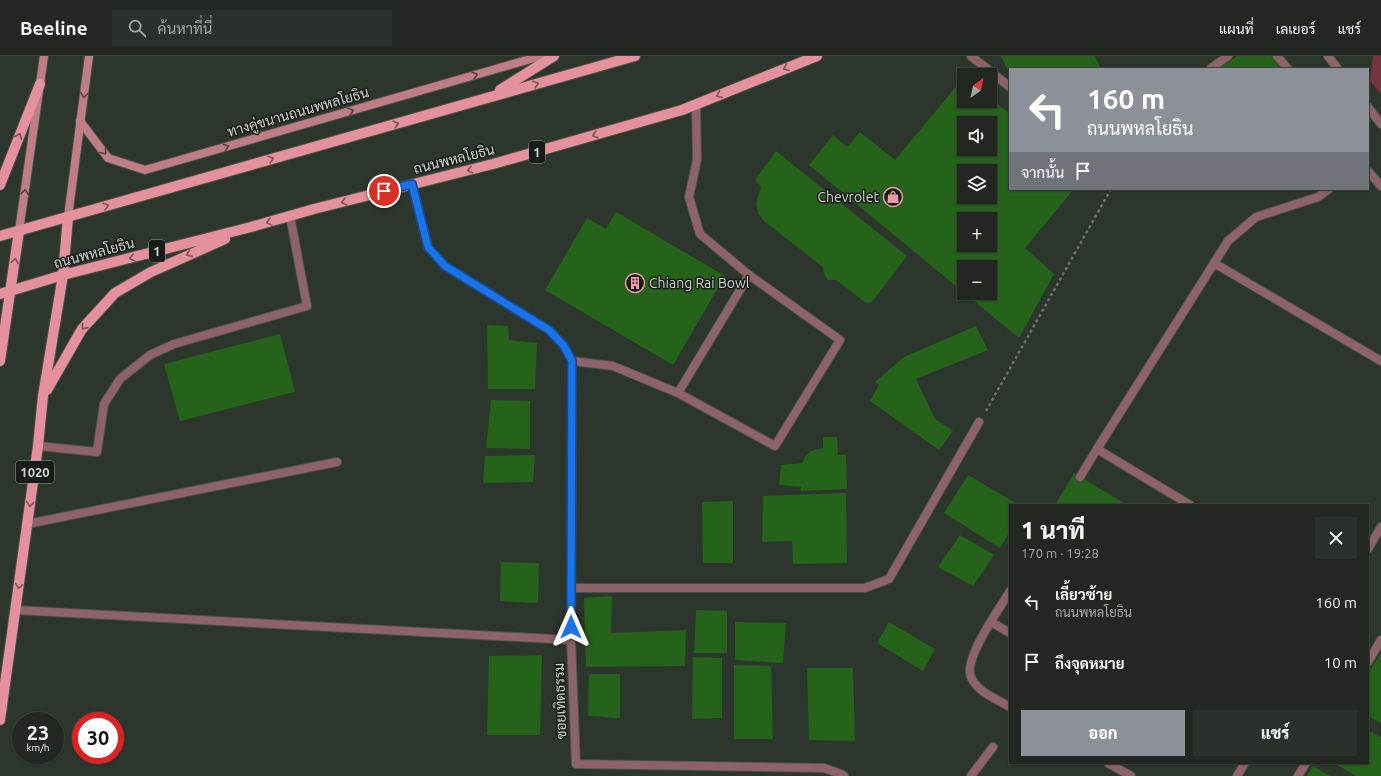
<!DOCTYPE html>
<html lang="th">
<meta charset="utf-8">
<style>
:root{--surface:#222821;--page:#2a302a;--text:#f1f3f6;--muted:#a2a6a5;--line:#3f443f;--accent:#8c9099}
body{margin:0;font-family:Ubuntu,Sarabun,sans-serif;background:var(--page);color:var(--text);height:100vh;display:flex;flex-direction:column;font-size:15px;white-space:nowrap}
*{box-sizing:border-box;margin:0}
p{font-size:13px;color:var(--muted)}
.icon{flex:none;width:22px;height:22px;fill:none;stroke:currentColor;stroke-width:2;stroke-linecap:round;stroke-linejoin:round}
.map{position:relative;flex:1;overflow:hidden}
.details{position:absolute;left:1009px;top:448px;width:360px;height:260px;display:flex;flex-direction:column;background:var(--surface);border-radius:0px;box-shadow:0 1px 3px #0004,0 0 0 1px var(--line)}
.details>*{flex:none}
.hud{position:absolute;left:1009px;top:12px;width:360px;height:122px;border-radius:0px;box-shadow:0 1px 3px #0004,0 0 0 1px var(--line);background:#8c9099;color:#fff;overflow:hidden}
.needle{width:26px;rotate:33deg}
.controls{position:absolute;left:957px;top:12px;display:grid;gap:8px}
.controls a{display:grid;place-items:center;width:40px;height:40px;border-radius:0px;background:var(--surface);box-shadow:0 1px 3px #0004,0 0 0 1px var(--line);font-size:20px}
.speed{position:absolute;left:12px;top:656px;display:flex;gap:8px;font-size:20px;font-weight:700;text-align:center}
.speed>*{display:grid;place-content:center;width:52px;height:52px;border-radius:50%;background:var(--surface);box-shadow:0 1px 3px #0004,0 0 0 1px var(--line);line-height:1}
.speed small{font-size:10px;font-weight:400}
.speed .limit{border:6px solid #d22;background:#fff;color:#111}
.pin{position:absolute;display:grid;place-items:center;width:34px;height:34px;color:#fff;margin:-17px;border:2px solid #fff;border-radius:50%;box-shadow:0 1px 4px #0007}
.me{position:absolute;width:44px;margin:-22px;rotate:0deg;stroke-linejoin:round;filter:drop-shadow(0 0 3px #0008)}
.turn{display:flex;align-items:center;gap:14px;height:84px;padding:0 12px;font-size:18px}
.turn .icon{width:52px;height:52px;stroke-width:2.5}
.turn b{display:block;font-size:28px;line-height:34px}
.then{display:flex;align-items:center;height:38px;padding:0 12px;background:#0003;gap:8px;font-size:15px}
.round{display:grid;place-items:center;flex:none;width:42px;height:42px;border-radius:0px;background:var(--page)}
.overview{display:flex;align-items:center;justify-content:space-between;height:68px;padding:0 12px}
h1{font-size:24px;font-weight:800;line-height:30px}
.button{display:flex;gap:8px;margin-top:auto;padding:8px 12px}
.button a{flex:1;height:46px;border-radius:0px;background:var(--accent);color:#fff;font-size:16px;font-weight:800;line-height:46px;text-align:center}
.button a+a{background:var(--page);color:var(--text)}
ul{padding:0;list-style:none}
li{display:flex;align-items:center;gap:12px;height:60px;padding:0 12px}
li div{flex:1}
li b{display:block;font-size:15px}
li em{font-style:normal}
header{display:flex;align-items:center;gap:24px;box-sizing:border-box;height:56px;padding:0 20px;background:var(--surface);border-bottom:1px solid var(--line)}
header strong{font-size:19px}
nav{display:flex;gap:22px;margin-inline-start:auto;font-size:14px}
.search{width:280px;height:36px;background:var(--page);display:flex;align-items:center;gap:10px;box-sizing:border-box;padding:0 14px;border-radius:0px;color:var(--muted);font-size:15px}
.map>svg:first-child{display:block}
</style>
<header>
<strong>Beeline</strong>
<div class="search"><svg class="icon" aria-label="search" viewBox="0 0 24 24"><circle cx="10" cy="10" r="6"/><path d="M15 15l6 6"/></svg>ค้นหาที่นี่</div>
<nav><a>แผนที่</a><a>เลเยอร์</a><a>แชร์</a></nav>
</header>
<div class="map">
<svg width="1381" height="720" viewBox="0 0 1381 720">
<rect width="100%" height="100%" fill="#2d362c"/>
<polygon fill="#753440" points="1373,0 1381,0 1381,38 1370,25"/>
<g fill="#25621a" fill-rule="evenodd">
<polygon points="1001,0 1095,0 1101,13 1010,13 1010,19"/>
<polygon points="1237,0 1271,0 1281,13 1219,13"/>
<path d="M 964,21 L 964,45 L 990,45 L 990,42 L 1010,58 L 1010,133 L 1074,133 L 1025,192 L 1054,218 L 1019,282 L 809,109 L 833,79 L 847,91 L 860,76 L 895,104 ZM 964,67 L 990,67 L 990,93 L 964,93 ZM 964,115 L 990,115 L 990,141 L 964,141 ZM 964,163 L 990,163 L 990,189 L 964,189 ZM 964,211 L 990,211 L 990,237 L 964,237 Z"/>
<polygon points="776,95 907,200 872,246 866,247 836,224 828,224 824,218 823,211 765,166 758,157 756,147 761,131 755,124"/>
<polygon points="616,156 725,220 673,309 545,234 587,162 606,173"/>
<polygon points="487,269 508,270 509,284 537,287 535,333 488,333"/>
<polygon points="976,270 988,294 916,323 935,363 953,375 939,394 870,345 879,329 875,326 904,301"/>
<polygon points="280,278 295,336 180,365 164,308"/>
<polygon points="491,344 530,345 530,393 486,392"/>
<polygon points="823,381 837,381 838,399 846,399 847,433 801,435 801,431 779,429 781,409 802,407 805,401 811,395 823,392"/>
<polygon points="535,399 533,426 483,427 485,400"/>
<polygon points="1074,417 1127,449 1055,449"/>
<polygon points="968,419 1019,449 1010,449 1010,475 1000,492 944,457"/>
<polygon points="846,437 847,507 793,508 792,485 762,486 763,440"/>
<polygon points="733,445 733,507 703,507 702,446"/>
<polygon points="960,479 994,499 973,530 938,511"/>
<polygon points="501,506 539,507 538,547 500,545"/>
<polygon points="612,540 611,577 686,574 685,610 586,611 584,542"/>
<polygon points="696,554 727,555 727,597 694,597"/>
<polygon points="735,566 786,567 783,607 735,604"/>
<polygon points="889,566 935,593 923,615 877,587"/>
<polygon points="1381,597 1381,667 1368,660 1368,618"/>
<polygon points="542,599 540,679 487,679 489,600"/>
<polygon points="693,601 722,602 722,662 692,663"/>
<polygon points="734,609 771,610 773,683 734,683"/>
<polygon points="807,612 853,612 855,685 809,684"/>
<polygon points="589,618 620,618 620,662 588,660"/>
<polygon points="1368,674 1381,681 1381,720 1356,720 1334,707 1368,707"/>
<polygon points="1313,710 1330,720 1307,720"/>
</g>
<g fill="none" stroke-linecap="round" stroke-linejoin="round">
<defs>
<g id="lane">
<polyline points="971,0 1010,31"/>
<polyline points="1277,0 1288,13"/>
<polyline points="1328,0 1338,13"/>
<polyline points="1368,51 1381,68"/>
<polyline points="1368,115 1381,130"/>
<polyline points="1214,207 1381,305"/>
<polyline points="572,305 613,310 678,337 775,390 840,284 749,219 700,178 689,141 697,104 696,49"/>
<polyline points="678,337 749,219"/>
<polyline points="38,390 97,396 104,348 120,323 150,299 174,288 307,250 290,160"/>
<polyline points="1080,421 1097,393"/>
<polyline points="1190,449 1097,393 1228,185 1256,161 1318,141 1329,133"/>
<polyline points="1368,493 1381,471"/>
<path d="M 1010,535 C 1000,552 963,603 971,621 C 977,636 997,643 1010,651"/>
<polyline points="991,566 1010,577"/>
<polyline points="1368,606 1381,584"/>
<polyline points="1108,707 1131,720"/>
<polyline points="1237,720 1245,707"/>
<polyline points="1298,720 1306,707"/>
</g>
<g id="street">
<polyline points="1210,13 1228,0"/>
<polyline points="412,128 428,191 445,210 549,274 564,290 572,305 571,584 576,708 824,712 841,718 844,720"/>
<polyline points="27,468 337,406"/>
<polyline points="571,532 865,532 889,523 979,366"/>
<polyline points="15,554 571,584"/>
<polyline points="971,720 993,691"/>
</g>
<g id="secondary">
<polyline points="80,65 108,102 145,114 541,0"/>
<polyline points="68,161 89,0"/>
<polyline points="19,175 44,0"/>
</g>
<g id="primary">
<polyline points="500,34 554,0"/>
<polyline points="0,129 40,28"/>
<polyline points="0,180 635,0"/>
<polyline points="0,238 63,219 251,171 314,153 493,108 682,54 817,0"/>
<polyline points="0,305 19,175"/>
<polyline points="47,334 82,273 115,237 151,216 225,183"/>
<polyline points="0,664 38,390 43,340 63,219 68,161"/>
</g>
</defs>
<use href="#lane" stroke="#4a5249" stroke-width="10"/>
<use href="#street" stroke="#4a5249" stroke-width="10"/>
<use href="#secondary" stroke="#4a5249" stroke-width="10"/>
<use href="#primary" stroke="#4a5249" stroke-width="12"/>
<polyline stroke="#6b726a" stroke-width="2.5" stroke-dasharray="3 3" stroke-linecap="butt" points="986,355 1111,133"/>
<use href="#lane" stroke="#8d6369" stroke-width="8"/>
<use href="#street" stroke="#8d6369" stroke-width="8"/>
<use href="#secondary" stroke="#bf7d86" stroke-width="8"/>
<use href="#primary" stroke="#e5909d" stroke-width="10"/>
</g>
<defs><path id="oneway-chevron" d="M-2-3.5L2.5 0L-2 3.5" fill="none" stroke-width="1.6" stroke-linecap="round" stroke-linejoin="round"/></defs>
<g stroke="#7e565a">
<use href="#oneway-chevron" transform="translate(786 12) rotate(158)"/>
<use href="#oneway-chevron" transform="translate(536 28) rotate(-16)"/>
<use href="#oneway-chevron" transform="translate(719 39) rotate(158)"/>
<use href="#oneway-chevron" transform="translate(396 68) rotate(-16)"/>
<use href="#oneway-chevron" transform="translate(595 79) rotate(164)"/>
<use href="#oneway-chevron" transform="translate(19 80) rotate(-68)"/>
<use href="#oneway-chevron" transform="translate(271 103) rotate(-16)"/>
<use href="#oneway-chevron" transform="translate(470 114) rotate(166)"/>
<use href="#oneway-chevron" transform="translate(344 146) rotate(166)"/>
<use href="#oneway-chevron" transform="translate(106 150) rotate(-16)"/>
<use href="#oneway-chevron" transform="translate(269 166) rotate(165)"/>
<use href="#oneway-chevron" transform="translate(189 198) rotate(156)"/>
<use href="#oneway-chevron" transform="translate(132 202) rotate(166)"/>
<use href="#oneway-chevron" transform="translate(15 205) rotate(-81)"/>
<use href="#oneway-chevron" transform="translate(84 271) rotate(129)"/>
<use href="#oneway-chevron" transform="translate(30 448) rotate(98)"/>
<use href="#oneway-chevron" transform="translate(19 530) rotate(98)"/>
</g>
<g stroke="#5b4344">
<use href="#oneway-chevron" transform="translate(475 19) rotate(-16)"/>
<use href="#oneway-chevron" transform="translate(84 39) rotate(97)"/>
<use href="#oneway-chevron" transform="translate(351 55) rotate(-16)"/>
<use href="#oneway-chevron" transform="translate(226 91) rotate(-16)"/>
<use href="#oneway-chevron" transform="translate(104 96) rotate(53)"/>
<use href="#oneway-chevron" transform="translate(25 136) rotate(-82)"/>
</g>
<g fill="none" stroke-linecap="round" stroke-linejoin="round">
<defs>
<polyline id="route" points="384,135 412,128 428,191 445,210 549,274 564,290 572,305 571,571"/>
</defs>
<use href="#route" stroke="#114b97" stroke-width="10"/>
<use href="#route" stroke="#1a73e8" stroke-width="7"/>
</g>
<defs>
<symbol id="shop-ring" viewBox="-11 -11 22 22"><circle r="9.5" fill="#181c18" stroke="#f39aa7" stroke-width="1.5"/><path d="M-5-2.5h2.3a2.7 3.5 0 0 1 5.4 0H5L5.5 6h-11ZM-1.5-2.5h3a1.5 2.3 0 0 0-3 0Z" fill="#f39aa7"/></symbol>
<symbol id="building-ring" viewBox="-11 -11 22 22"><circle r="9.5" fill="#181c18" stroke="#f39aa7" stroke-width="1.5"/><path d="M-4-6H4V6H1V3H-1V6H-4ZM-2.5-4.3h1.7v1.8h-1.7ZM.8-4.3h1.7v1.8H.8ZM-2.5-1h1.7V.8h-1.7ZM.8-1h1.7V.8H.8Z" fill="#f39aa7"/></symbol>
</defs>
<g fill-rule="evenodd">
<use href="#shop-ring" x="882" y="130" width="22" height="22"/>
<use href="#building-ring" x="624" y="216" width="22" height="22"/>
</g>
<g text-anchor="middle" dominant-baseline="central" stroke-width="3" stroke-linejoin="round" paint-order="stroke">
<g fill="#181c18" stroke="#979c97" stroke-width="1">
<rect x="529" y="85" width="16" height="22" rx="3"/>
<rect x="149" y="184" width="16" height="22" rx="3"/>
<rect x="16" y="405" width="38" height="22" rx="3"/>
</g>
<g font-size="13" font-weight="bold" fill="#ced3cd">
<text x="537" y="96">1</text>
<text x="157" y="195">1</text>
<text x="35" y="416">1020</text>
</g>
<g font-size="14" fill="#ced3cd" stroke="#181c18">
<text transform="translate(298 56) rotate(-16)">ทางคู่ขนานถนนพหลโยธิน</text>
<text transform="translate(454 103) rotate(-14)">ถนนพหลโยธิน</text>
<text transform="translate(94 197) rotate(-15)">ถนนพหลโยธิน</text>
<text transform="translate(560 645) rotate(-92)">ซอยเทิดธรรม</text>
</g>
<g font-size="14" fill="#ced3cd" stroke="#181c18" text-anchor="end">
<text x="879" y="141">Chevrolet</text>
<text x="649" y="227" text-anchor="start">Chiang Rai Bowl</text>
</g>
</g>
</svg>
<div class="controls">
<a><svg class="needle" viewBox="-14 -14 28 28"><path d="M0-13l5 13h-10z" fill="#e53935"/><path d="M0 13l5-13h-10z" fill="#a2a6a5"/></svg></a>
<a><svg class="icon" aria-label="sound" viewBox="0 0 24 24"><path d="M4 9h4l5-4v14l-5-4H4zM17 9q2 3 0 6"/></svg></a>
<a><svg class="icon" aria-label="layers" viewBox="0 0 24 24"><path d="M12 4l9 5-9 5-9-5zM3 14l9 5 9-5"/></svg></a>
<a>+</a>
<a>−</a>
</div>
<div class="speed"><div>23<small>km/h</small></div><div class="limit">30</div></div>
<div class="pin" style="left:384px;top:135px;background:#d93025"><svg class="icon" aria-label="arrive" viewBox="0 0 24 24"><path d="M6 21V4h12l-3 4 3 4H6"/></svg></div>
<svg class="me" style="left:571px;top:571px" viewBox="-20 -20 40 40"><path d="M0-17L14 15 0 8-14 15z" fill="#1a73e8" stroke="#fff" stroke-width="4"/></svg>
<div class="hud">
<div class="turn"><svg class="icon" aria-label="left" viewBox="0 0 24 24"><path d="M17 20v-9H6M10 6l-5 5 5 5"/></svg><div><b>160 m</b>ถนนพหลโยธิน</div></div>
<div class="then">จากนั้น<svg class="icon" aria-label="arrive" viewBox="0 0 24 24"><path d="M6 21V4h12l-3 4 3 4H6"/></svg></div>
</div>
<section class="details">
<div class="overview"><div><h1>1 นาที</h1><p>170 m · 19:28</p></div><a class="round"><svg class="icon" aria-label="close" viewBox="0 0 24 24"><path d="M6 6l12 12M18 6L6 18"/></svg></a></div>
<ul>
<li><svg class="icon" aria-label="left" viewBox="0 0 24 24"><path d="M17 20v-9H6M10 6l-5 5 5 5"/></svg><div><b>เลี้ยวซ้าย</b><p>ถนนพหลโยธิน</p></div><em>160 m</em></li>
<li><svg class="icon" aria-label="arrive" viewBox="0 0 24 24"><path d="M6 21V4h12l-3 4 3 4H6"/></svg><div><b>ถึงจุดหมาย</b></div><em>10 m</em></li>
</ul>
<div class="button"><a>ออก</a><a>แชร์</a></div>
</section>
</div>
